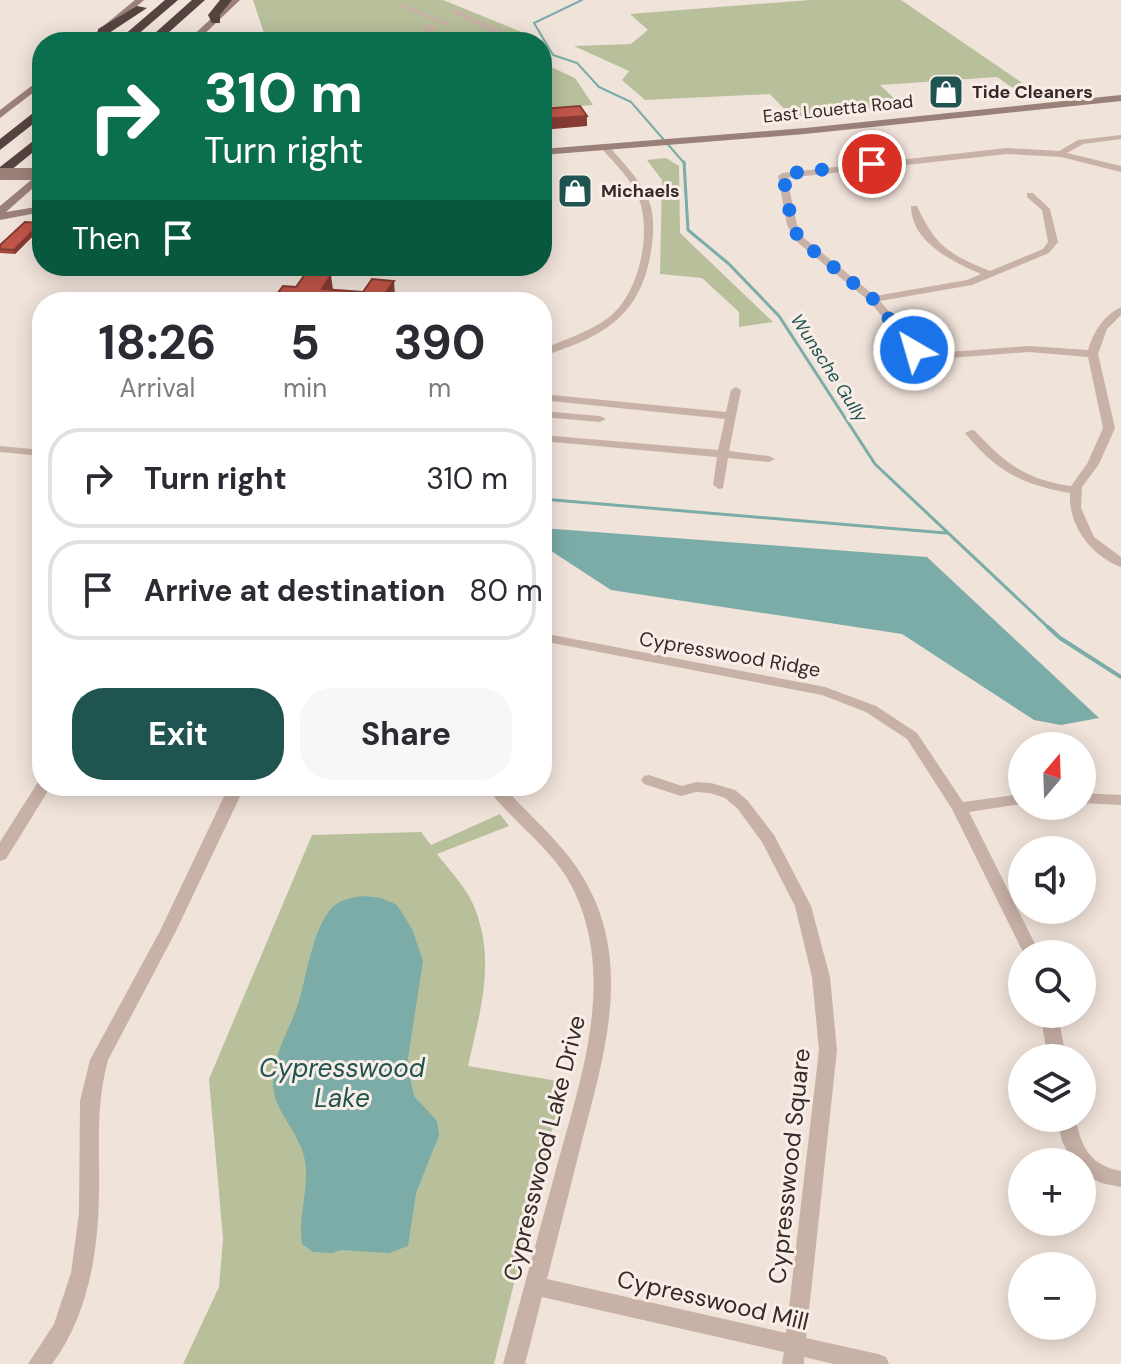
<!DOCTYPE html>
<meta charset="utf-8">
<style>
:root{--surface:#fff;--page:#f7f7f7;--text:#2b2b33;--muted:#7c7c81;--line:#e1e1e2;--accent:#1f5450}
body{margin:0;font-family:"DM Sans",sans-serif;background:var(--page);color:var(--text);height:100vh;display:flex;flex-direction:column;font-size:30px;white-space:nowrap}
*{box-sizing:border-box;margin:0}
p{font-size:26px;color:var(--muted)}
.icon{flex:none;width:44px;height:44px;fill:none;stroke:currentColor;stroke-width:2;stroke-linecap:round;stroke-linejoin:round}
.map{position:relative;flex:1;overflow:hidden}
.sheet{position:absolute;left:32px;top:292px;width:520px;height:504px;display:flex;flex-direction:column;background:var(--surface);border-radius:32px;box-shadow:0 4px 20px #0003}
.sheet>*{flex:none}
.top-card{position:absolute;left:32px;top:32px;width:520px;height:244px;border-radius:32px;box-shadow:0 4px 20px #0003;background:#0b6e4f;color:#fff;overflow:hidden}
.needle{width:52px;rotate:19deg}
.tools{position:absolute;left:1008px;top:732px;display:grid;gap:16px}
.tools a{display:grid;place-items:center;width:88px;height:88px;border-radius:50%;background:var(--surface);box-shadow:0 4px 20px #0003;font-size:40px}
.pin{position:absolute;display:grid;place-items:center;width:68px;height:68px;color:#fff;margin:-34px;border:4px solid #fff;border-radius:50%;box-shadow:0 2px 8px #0007}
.me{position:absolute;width:88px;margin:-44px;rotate:322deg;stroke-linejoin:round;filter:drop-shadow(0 0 6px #0008)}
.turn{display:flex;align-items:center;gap:28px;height:168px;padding:0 40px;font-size:36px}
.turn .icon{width:104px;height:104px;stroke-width:2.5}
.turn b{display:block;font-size:56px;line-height:68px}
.then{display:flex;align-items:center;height:76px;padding:0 40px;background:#0003;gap:16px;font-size:30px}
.eta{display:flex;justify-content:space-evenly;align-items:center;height:136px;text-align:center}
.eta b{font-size:48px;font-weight:700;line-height:56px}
.button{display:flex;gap:16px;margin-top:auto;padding:16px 40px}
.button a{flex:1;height:92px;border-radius:32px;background:var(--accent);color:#fff;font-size:32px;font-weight:700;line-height:92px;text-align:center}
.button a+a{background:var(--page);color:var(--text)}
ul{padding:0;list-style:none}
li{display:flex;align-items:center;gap:24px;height:100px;margin:0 16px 12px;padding:0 24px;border:4px solid var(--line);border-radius:32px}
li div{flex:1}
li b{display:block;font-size:30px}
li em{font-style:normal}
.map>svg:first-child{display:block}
</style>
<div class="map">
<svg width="1121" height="1364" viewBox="0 0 1121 1364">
<rect width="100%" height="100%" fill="#f0e3da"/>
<g fill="#b8bf9b">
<polygon points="253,0 443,0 524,33 525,42 267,42"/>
<polygon points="810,0 901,0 1037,93 1023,95 997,77 880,85 900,104 792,117 770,94 645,100 622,80 629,71 574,46 631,44 648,30 630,14"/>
<polygon points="542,63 575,78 593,105 542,109"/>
<polygon points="666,158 679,166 680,233 773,322 739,327 739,312 702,278 660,274 662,180 647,160"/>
<path d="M 500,814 L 509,826 L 437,854 C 449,870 465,886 473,904 C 497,959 480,1011 468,1066 L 564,1082 L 494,1364 L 183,1364 L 219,1287 L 223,1239 L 209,1079 L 312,835 L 421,832 L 431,845 Z"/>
</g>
<g fill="#7baca7">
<polygon points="542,528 927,557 1099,718 1061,725 1034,720 902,634 611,590 542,545"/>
<path d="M 362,896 L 381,898 L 397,905 L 412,929 L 423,961 L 407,1065 L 414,1096 L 437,1121 L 439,1135 L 416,1193 L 408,1246 L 389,1253 L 341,1250 L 332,1253 L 313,1252 L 302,1244 C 297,1212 314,1178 301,1147 C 292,1124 272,1107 273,1080 C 274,1055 287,1033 296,1010 C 307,979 310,938 329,911 C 337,900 350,898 362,896 Z"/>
</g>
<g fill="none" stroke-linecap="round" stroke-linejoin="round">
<polyline stroke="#7baca7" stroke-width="2" points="582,0 534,23 553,55 577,63 599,87 631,102 685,164"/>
<g stroke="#7baca7" stroke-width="3">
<polyline points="684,162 688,230 729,264 779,316 875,464 1050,629"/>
<polyline points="542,499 946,533"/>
</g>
<polyline stroke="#7baca7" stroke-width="4" points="1048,627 1060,638 1121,677"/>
<g fill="#c8b1a7" fill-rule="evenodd">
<polygon points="401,5 405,5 451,24 446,25 401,7"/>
<polygon points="454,9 500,29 520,42 512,42 452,12"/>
<polygon points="424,23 438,28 429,34 435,42 427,42 421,33 428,28 422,26"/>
<path d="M 1121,135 L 1121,139 L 1083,144 L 1067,153 L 1121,166 L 1121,172 L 1061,157 L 1007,154 L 787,178 L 797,225 L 804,238 L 875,296 L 967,280 L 981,274 C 953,262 911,242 911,206 L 917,206 C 936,247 949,254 990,271 L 1043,249 L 1048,242 L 1042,210 L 1027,197 L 1027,193 L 1033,193 L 1050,209 L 1058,242 L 1049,253 L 972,285 L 880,301 L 921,349 L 936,353 L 1029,346 L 1088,350 C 1093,332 1104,315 1121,307 L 1121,315 L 1107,329 L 1098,354 L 1115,428 L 1099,464 L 1082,487 L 1081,508 L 1094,537 L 1121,557 L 1121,567 C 1091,556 1068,525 1070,493 C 1022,485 996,471 965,433 L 971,430 L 975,431 C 1006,464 1025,479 1071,486 L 1087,464 L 1103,428 L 1088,357 L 1029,352 L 936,359 L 913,353 L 869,301 L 797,242 L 787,225 L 778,176 L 782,173 L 1007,148 L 1059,151 L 1078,140 Z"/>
<path d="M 603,146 L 609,146 C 622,162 638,177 647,196 C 655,213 654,233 651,251 C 641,317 601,338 542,356 L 542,349 C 564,340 589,332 608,318 C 639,295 652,234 639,199 C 632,180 616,165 603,150 Z"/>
<polygon points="736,387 741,390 729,451 769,456 775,459 769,462 728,458 723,488 719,489 713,485 717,457 542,441 542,435 718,450 725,419 542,400 542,394 726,412 731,390"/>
<polygon points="542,411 600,416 606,419 600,422 542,417"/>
<polygon points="0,446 42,450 42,456 0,452"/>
<polygon points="542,633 825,687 876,706 917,733 963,802 1022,794 1022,804 969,812 1040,954 1024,954 952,809 907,739 866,712 822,695 542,641"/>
<path d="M 649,775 L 682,786 L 696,782 L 711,783 L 735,790 L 747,800 L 774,835 L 811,906 L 830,977 L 837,1050 L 806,1338 L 878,1354 L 886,1357 L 889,1364 L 834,1364 L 804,1357 L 804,1364 L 782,1364 L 784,1352 L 542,1297 L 525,1364 L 503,1364 C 520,1302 537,1239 554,1177 C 578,1086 617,985 575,893 C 556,850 513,824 486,786 L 503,786 C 532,819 569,848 589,888 C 631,968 604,1056 583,1137 C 571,1185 559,1232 547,1279 L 786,1333 L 819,1050 L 812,977 L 795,906 L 762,842 L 737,808 L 725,798 L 710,793 L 696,792 L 681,796 L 644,784 L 641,780 L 644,776 Z"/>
<polygon points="42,781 42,786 51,786 6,859 0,861 0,842 38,782"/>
<path d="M 229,786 L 245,786 L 176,931 L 108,1060 C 95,1108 100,1147 99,1195 C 98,1253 88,1316 52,1364 L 28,1364 L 54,1324 L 71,1273 L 79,1213 L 80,1101 L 90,1060 L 160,931 Z"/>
<polygon points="1082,793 1121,795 1121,805 1082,803"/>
<polygon points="1040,1014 1058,1014 1066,1058 1048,1058"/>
<path d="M 1057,1118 L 1075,1118 C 1082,1147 1089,1165 1121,1171 L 1121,1187 L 1101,1183 L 1082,1173 L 1082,1162 L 1073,1162 L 1062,1141 Z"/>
</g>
<g fill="#9b8079" fill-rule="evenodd">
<polygon points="135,0 144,0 95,42 84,42"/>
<polygon points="231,0 240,0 196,42 186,42"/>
<polygon points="42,78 42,86 0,118 0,110"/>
<polygon points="1121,95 1121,101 805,134 542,155 542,149 805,128"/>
<polygon points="42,171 42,180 6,212 42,206 42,212 0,220 0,206"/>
</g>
<g fill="#55433f" fill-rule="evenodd">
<polygon points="165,0 178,0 129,42 116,42"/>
<polygon points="192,0 205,0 158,42 145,42"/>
<polygon points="220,0 232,0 220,15 220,23 212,23 208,15"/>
<polygon points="137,6 147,8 106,35 98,35 98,29"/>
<polygon points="42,106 42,117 0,150 0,139"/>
<polygon points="42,134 42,145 0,179 0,167"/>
</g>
<polyline stroke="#9b8079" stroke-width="12" points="0,174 42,174"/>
</g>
<polygon fill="#a5493e" points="41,223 42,227 15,254 0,253 0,245"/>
<g fill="#863c32">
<polygon points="587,116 587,126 542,130 542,119"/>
<polygon points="41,223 42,227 15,254 14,250"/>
<polygon points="331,275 333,290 322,289"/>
<polygon points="394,281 395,296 393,302 386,302 385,294"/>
</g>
<g fill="#c05548" stroke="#863c32" stroke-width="2">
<polygon points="580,106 587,116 542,119 542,109"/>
<polygon points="25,222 41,223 14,250 0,249 0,245"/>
<polygon points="306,273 331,275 322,289 363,292 372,279 394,281 385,294 392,295 388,302 390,302 271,302 283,286 296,287"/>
</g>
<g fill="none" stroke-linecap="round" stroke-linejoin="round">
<polyline stroke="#1a73e8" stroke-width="14" stroke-dasharray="0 25.2" points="872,164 783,174 792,225 800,240 873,299 914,350"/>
</g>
<defs>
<symbol id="shop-square" viewBox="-11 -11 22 22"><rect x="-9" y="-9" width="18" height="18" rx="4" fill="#1f5450" stroke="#f8eee7"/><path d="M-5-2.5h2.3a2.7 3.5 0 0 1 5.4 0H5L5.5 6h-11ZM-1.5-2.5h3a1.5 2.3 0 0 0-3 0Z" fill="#fff"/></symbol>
</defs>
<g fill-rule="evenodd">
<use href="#shop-square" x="926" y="72" width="40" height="40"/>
<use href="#shop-square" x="555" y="171" width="40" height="40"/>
</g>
<g text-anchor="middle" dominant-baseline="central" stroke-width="6" stroke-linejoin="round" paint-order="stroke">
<g font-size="18" font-weight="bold" fill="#352a27" stroke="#f8eee7" text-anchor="start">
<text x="972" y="92">Tide Cleaners</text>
<text x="601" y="191">Michaels</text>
</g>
<g font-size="18" fill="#352a27" stroke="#f8eee7">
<text transform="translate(838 109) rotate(-6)">East Louetta Road</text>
</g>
<g font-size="18" font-style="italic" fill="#1f5450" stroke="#f8eee7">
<text transform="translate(829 368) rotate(57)">Wunsche Gully</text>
</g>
<g font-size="20" fill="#352a27" stroke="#f8eee7">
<text transform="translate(730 654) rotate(10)">Cypresswood Ridge</text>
</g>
<g font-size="24" fill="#352a27" stroke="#f8eee7">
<text transform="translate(544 1148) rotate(-76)">Cypresswood Lake Drive</text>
<text transform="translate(789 1166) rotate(-84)">Cypresswood Square</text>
<text transform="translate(713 1300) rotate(13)">Cypresswood Mill</text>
</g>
<g font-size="26" font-style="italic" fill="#1f5450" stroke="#f8eee7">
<text x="342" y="1068">Cypresswood<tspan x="342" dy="30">Lake</tspan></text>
</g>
</g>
</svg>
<div class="tools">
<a><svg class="needle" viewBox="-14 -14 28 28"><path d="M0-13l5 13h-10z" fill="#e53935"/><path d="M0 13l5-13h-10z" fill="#7c7c81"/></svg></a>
<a><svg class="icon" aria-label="sound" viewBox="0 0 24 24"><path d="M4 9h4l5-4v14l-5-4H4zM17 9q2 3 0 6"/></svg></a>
<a><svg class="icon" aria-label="search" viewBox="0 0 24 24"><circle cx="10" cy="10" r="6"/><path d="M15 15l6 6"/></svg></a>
<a><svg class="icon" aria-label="layers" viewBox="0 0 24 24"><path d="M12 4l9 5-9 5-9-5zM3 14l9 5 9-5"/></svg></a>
<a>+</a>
<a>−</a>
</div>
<div class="pin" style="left:872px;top:164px;background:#d93025"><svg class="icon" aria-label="arrive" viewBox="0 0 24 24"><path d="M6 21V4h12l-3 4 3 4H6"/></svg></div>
<svg class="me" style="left:914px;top:350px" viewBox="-20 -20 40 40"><circle r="17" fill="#1a73e8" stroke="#fff" stroke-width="3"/><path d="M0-11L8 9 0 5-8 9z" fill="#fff"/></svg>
<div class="top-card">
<div class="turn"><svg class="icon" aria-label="right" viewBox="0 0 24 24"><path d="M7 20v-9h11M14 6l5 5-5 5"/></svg><div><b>310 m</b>Turn right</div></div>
<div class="then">Then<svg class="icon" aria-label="arrive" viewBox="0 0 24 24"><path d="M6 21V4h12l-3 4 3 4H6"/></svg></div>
</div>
<section class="sheet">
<div class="eta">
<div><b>18:26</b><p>Arrival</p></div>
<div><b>5</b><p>min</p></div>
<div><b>390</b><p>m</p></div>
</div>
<ul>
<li><svg class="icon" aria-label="right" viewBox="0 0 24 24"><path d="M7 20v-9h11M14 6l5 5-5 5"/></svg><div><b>Turn right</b></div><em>310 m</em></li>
<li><svg class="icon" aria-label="arrive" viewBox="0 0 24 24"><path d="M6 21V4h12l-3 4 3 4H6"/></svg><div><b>Arrive at destination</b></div><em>80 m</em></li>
</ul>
<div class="button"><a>Exit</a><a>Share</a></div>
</section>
</div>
